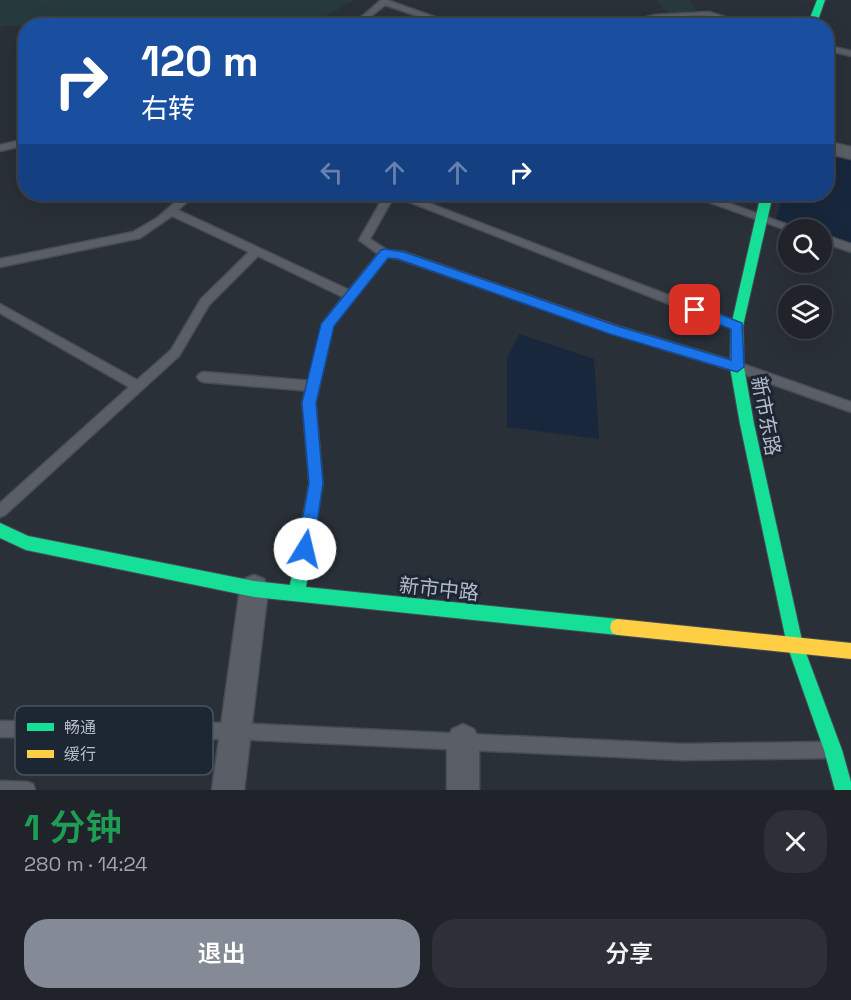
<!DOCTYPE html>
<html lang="zh">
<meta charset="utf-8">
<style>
:root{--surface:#20242a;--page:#2d3036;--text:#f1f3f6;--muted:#a2a4a8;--line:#3d4147;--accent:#848b96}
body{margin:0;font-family:"Space Grotesk","Noto Sans SC",sans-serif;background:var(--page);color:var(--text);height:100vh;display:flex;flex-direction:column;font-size:22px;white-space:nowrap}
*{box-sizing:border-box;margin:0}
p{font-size:20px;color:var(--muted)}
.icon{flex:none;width:33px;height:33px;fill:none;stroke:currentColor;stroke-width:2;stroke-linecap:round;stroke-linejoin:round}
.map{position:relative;height:790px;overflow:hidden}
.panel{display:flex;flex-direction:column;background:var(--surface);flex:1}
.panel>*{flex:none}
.top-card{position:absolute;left:18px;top:18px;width:816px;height:183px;border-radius:24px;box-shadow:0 6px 24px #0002,0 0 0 2px var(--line);background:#1a4fa0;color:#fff;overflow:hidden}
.controls{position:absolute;left:778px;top:219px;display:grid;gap:12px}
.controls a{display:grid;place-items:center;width:54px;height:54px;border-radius:50%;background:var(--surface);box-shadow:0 6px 24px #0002,0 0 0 2px var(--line);font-size:30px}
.pin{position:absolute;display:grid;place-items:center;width:51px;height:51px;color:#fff;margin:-26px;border-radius:12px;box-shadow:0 3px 9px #0006}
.me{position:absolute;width:66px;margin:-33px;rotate:9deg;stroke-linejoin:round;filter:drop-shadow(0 0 4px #0008)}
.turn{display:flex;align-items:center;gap:21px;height:126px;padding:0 24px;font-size:27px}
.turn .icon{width:78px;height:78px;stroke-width:2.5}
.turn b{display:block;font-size:42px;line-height:51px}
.lanes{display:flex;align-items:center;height:57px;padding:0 24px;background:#0003;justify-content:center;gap:30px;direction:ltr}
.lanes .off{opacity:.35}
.round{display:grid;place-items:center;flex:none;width:63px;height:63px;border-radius:24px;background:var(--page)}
.headline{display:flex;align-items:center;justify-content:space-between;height:102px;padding:0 24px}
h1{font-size:36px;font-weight:600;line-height:45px;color:#1e9e55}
.cta{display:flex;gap:12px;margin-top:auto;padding:12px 24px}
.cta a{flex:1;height:69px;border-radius:24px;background:var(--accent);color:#fff;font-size:24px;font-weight:600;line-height:69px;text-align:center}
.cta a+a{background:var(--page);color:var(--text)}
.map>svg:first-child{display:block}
</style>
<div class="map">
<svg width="851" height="790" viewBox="0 0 851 790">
<rect width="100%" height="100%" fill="#2a3038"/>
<g fill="#273a3e">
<polygon points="0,0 354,0 310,25 106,26 102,23 0,26"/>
<polygon points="657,0 689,0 696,9 679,17 662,8"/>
</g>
<g fill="#19273c">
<polygon points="827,150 851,156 851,243 822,234 822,230 806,229 776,220 783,194 826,194"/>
<polygon points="519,334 594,359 599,439 507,427 507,358"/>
</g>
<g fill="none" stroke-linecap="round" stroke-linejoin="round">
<defs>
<g id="lane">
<polygon points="381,0 387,0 460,26 447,26 385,5 370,17 391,26 378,26 366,21 360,26 351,26"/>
<path d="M 709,12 L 754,26 C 735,26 725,18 708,16 C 676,13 643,26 611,26 L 655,15 Z"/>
<polygon points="826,45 851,51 851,56 826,50"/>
<polygon points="26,139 26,145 0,151 0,145"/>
<polygon points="185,194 196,194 178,210 349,290 378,254 359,240 385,194 405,194 741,323 743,326 737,330 733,329 394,196 370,239 387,250 404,252 617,326 737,362 851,402 851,412 735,371 611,333 399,259 388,257 332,327 328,328 322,324 343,297 258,256 209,305 179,356 5,515 0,517 0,503 129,387 0,313 0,304 137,380 171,350 201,299 249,252 172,216 140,238 0,267 0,259 133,232 157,218"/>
<polygon points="690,194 704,194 802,230 789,231 692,196"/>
<polygon points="822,234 851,244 851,252 822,242"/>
<polygon points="203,372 312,381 316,383 318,386 316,389 312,391 203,382 199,380 197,377 199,374"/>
<polygon points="0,721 235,723 683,744 826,742 832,744 834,750 832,756 826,758 683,760 235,739 0,737"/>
<polygon points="0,781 27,782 33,784 35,790 0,790"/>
</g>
<g id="street">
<polygon points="826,141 851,147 851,159 826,153"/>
<polygon points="254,575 264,579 268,589 244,790 212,790 240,589 244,579"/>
<polygon points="463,724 474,729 479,740 479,790 447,790 447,740 452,729"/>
</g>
<g id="fast">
<polygon points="817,0 825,0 816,26 807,26"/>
<polygon points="761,194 773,194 743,326 744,367 754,424 803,645 842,750 851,782 851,790 835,790 824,750 787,645 740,424 730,367 731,326"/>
<polygon points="328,319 334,324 316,403 323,483 306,587 618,619 624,621 626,627 624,633 618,635 254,597 26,550 0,538 0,523 28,536 254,581 290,585 309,483 302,403 322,324"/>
</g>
<polygon id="slow" points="618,619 851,643 851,659 618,635 612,633 610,627 612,621"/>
</defs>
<use href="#lane" stroke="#484c55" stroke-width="3"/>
<use href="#street" stroke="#484c55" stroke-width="3"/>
<use href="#fast" stroke="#484c55" stroke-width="2"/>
<use href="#slow" stroke="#484c55" stroke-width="2"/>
<use href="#lane" fill="#5a5e66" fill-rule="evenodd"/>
<use href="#street" fill="#5a5e66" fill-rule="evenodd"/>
<use href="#fast" fill="#16e098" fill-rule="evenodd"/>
<use href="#slow" fill="#ffcf43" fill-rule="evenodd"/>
</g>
<polygon fill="#1a73e8" stroke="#114b97" stroke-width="1.5" points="385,249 404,252 617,326 731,360 731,329 690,313 689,310 695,305 699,306 742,323 744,367 737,372 610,334 398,259 388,258 334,326 316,403 323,483 313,549 310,554 305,557 299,554 297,549 309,483 302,403 321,324 381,250"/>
<g text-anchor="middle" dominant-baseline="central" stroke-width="6" stroke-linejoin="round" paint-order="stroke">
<g font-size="20" fill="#b4bcc9" stroke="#1d2633">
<text transform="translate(766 416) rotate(79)">新市东路</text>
<text transform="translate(439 589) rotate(6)">新市中路</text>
</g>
</g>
<rect x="15" y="706" width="198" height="69" rx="9" fill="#1d2633" stroke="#4a5360" stroke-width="1.5"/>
<rect x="27" y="723" width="27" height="8" fill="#16e098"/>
<rect x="27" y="750" width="27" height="8" fill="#ffcf43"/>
<g font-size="16" fill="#b4bcc9">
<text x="64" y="733">畅通</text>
<text x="64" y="760">缓行</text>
</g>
</svg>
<div class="controls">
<a><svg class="icon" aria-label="search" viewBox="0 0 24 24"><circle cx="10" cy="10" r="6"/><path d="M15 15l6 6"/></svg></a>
<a><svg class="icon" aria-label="layers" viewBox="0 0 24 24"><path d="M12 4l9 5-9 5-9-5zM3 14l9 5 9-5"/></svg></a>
</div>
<div class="pin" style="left:695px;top:310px;background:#d93025"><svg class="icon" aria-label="arrive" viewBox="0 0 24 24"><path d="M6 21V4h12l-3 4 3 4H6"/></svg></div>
<svg class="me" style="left:305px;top:549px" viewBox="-20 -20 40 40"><circle r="19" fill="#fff"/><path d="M0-13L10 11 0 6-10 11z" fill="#1a73e8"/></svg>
<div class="top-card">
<div class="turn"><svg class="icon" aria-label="right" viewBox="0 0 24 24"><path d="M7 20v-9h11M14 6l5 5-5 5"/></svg><div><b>120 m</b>右转</div></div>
<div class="lanes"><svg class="icon off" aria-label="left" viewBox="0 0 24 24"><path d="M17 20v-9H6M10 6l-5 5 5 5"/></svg><svg class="icon off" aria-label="ahead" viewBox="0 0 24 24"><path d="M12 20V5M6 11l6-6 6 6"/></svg><svg class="icon off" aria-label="ahead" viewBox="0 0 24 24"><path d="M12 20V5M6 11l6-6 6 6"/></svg><svg class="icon" aria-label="right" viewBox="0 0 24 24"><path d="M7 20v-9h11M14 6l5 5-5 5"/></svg></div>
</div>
</div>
<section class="panel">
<div class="headline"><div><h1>1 分钟</h1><p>280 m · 14:24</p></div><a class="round"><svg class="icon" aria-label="close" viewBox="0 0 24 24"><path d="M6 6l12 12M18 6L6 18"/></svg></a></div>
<div class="cta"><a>退出</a><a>分享</a></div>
</section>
